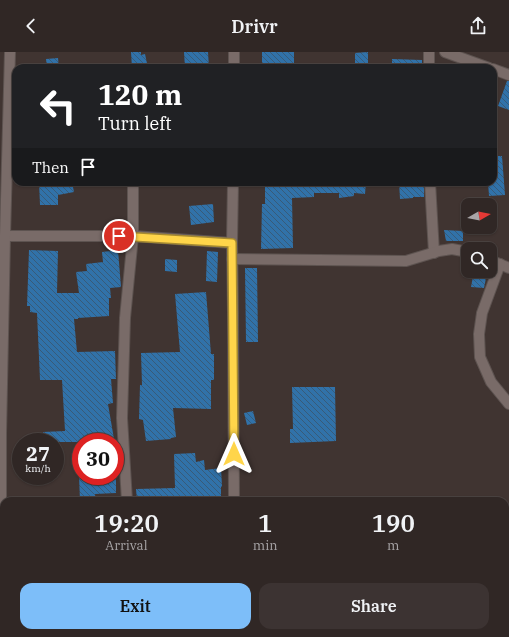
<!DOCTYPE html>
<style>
:root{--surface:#302725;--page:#3c3332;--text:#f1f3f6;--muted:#a8a5a7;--line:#4b4442;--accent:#7dbef9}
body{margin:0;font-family:"IBM Plex Serif",serif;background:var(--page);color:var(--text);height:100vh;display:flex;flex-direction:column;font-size:15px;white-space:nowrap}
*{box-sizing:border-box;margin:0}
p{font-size:13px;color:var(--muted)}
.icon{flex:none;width:22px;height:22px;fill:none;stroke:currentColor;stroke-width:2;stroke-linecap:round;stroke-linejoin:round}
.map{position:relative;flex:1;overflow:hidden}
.sheet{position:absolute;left:0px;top:445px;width:509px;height:140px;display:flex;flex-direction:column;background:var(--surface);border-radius:12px 12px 0 0;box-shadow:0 1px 3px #0004,0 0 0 1px var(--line)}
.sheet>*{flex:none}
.guide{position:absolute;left:12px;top:12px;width:485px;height:122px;border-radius:12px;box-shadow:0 1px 3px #0004,0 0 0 1px var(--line);background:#202124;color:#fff;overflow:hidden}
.needle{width:26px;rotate:81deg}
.tools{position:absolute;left:461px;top:146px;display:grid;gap:8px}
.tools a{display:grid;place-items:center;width:36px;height:36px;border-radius:8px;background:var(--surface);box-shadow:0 1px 3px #0004,0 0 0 1px var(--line);font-size:20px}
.speed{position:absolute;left:12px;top:381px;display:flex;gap:8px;font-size:20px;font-weight:700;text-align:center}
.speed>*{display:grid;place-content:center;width:52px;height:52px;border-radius:50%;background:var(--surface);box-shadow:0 1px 3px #0004,0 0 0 1px var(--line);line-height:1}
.speed small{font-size:10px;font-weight:400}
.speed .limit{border:6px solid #d22;background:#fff;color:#111}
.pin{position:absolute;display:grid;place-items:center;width:34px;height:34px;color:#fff;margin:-17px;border:2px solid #fff;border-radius:50%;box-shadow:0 1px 4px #0007}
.me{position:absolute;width:44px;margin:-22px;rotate:0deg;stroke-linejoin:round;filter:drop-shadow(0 0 3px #0008)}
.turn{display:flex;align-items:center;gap:14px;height:84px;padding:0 20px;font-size:18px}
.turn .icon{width:52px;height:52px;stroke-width:2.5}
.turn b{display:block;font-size:28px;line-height:34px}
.then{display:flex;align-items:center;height:38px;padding:0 20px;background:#0003;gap:8px;font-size:15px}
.eta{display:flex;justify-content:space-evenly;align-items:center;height:68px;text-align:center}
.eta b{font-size:24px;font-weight:600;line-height:28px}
.action{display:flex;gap:8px;margin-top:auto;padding:8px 20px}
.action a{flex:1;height:46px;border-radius:12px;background:var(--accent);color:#111;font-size:16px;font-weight:600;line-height:46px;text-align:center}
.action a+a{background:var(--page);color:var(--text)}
header{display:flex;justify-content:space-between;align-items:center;height:52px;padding:0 20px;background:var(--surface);font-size:18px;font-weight:600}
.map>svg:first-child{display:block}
</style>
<header><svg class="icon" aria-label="back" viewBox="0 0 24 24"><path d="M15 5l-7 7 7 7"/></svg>Drivr<svg class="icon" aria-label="share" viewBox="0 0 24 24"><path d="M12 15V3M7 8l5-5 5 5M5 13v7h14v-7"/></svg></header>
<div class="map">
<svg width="509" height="585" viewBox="0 0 509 585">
<defs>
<pattern id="building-back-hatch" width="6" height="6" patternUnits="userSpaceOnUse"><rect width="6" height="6" fill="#3172a9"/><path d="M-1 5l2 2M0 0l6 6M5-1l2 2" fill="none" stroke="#385b79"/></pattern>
</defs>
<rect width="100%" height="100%" fill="#403431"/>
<g fill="url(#building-back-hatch)">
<polygon points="131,0 141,0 141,3 145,2 148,16 132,16"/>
<polygon points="184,0 208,0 209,16 185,16"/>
<rect x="262" y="0" width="32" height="16"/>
<polygon points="368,0 368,16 355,16 355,1"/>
<polygon points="58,6 59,16 47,16 46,7"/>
<polygon points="392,7 422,8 422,16 392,16"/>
<polygon points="507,29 509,29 509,58 498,54"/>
<polygon points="493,104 502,104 505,143 489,144 488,130 493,130"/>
<polygon points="39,130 72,130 74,140 58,143 58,153 40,153"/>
<polygon points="265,130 366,130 365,142 354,141 354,144 339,146 339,141 314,141 314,145 292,146 293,196 261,197 262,152 265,152"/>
<polygon points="399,130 424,130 424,145 413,145 413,146 400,147"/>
<polygon points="213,152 214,170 191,173 189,154"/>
<polygon points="444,178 463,179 463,189 446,189"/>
<polygon points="29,198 58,199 57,241 79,241 76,220 87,219 86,212 103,210 102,200 118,198 121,235 110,236 111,246 109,246 109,264 78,266 78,267 74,267 77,300 115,299 116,327 111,327 113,351 108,352 114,387 95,390 43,390 43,380 65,379 62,328 40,328 37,261 30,260 30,254 27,254"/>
<polygon points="207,199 218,200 217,230 206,229"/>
<polygon points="165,207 177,208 177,220 165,219"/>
<polygon points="245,216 257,216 258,290 246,290"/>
<polygon points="474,219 487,221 484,236 471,235"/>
<polygon points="206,240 211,302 214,302 214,328 211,328 211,357 173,356 176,385 171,386 171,387 146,389 143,368 139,367 140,333 142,333 141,301 180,300 175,242"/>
<polygon points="292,335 335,335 336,389 290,391 290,377 293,377"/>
<polygon points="253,359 256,371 247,373 244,361"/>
<polygon points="195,401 196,410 204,408 205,418 221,416 222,434 221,435 221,449 137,449 136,437 175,436 174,402"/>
<polygon points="79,424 116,424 116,441 95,442 96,449 80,449"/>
</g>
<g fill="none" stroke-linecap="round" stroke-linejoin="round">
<defs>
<g id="minor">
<polyline points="429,0 429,16"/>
<polyline points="234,16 234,0"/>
<polyline points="233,130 232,191 233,261 234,449"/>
<polyline points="430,130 434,201"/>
<polyline points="5,184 133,184 232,191"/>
<polyline points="232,207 406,209 439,199 452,197 468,200"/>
<polyline points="490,208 509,216"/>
<polyline points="500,212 482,261 479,282 480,305 491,330 509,352"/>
<polyline points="127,449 122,366 125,266 133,184 133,130"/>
<polyline points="505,578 509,578"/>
<polyline points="84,581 183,585"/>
<polyline points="233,585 233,581"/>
<polyline points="280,585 409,581"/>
<polyline points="446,585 446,581"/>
</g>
<g id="tertiary">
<polyline points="445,0 489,16"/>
<polyline points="493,17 509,23"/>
<polyline points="1,585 1,382 5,184 10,0"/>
</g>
</defs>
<use href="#minor" stroke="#5d5350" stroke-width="12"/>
<use href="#tertiary" stroke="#5d5350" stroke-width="12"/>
<use href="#minor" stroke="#796b68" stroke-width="10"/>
<use href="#tertiary" stroke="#796b68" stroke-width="10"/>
</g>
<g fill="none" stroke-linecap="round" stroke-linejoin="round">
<defs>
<polyline id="route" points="119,184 232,191 234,402"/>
</defs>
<use href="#route" stroke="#a68a30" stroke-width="10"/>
<use href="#route" stroke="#ffd54a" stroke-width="7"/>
</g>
</svg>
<div class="tools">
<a><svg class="needle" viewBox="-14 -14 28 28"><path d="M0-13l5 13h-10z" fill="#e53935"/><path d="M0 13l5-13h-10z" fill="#a8a5a7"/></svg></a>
<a><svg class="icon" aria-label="search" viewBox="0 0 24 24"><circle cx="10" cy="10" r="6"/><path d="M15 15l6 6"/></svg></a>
</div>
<div class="speed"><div>27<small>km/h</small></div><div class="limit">30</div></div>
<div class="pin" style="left:119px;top:184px;background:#d93025"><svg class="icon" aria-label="arrive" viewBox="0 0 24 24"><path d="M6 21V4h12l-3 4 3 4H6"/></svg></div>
<svg class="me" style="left:234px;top:402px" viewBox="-20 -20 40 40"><path d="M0-17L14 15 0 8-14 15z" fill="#ffd54a" stroke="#fff" stroke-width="4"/></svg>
<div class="guide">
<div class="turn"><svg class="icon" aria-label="left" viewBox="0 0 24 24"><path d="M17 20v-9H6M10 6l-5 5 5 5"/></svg><div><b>120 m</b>Turn left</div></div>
<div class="then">Then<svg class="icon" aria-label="arrive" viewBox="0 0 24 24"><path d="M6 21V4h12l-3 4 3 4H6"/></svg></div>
</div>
<section class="sheet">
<div class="eta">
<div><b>19:20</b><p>Arrival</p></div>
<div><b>1</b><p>min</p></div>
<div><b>190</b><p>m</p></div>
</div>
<div class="action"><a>Exit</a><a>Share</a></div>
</section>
</div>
